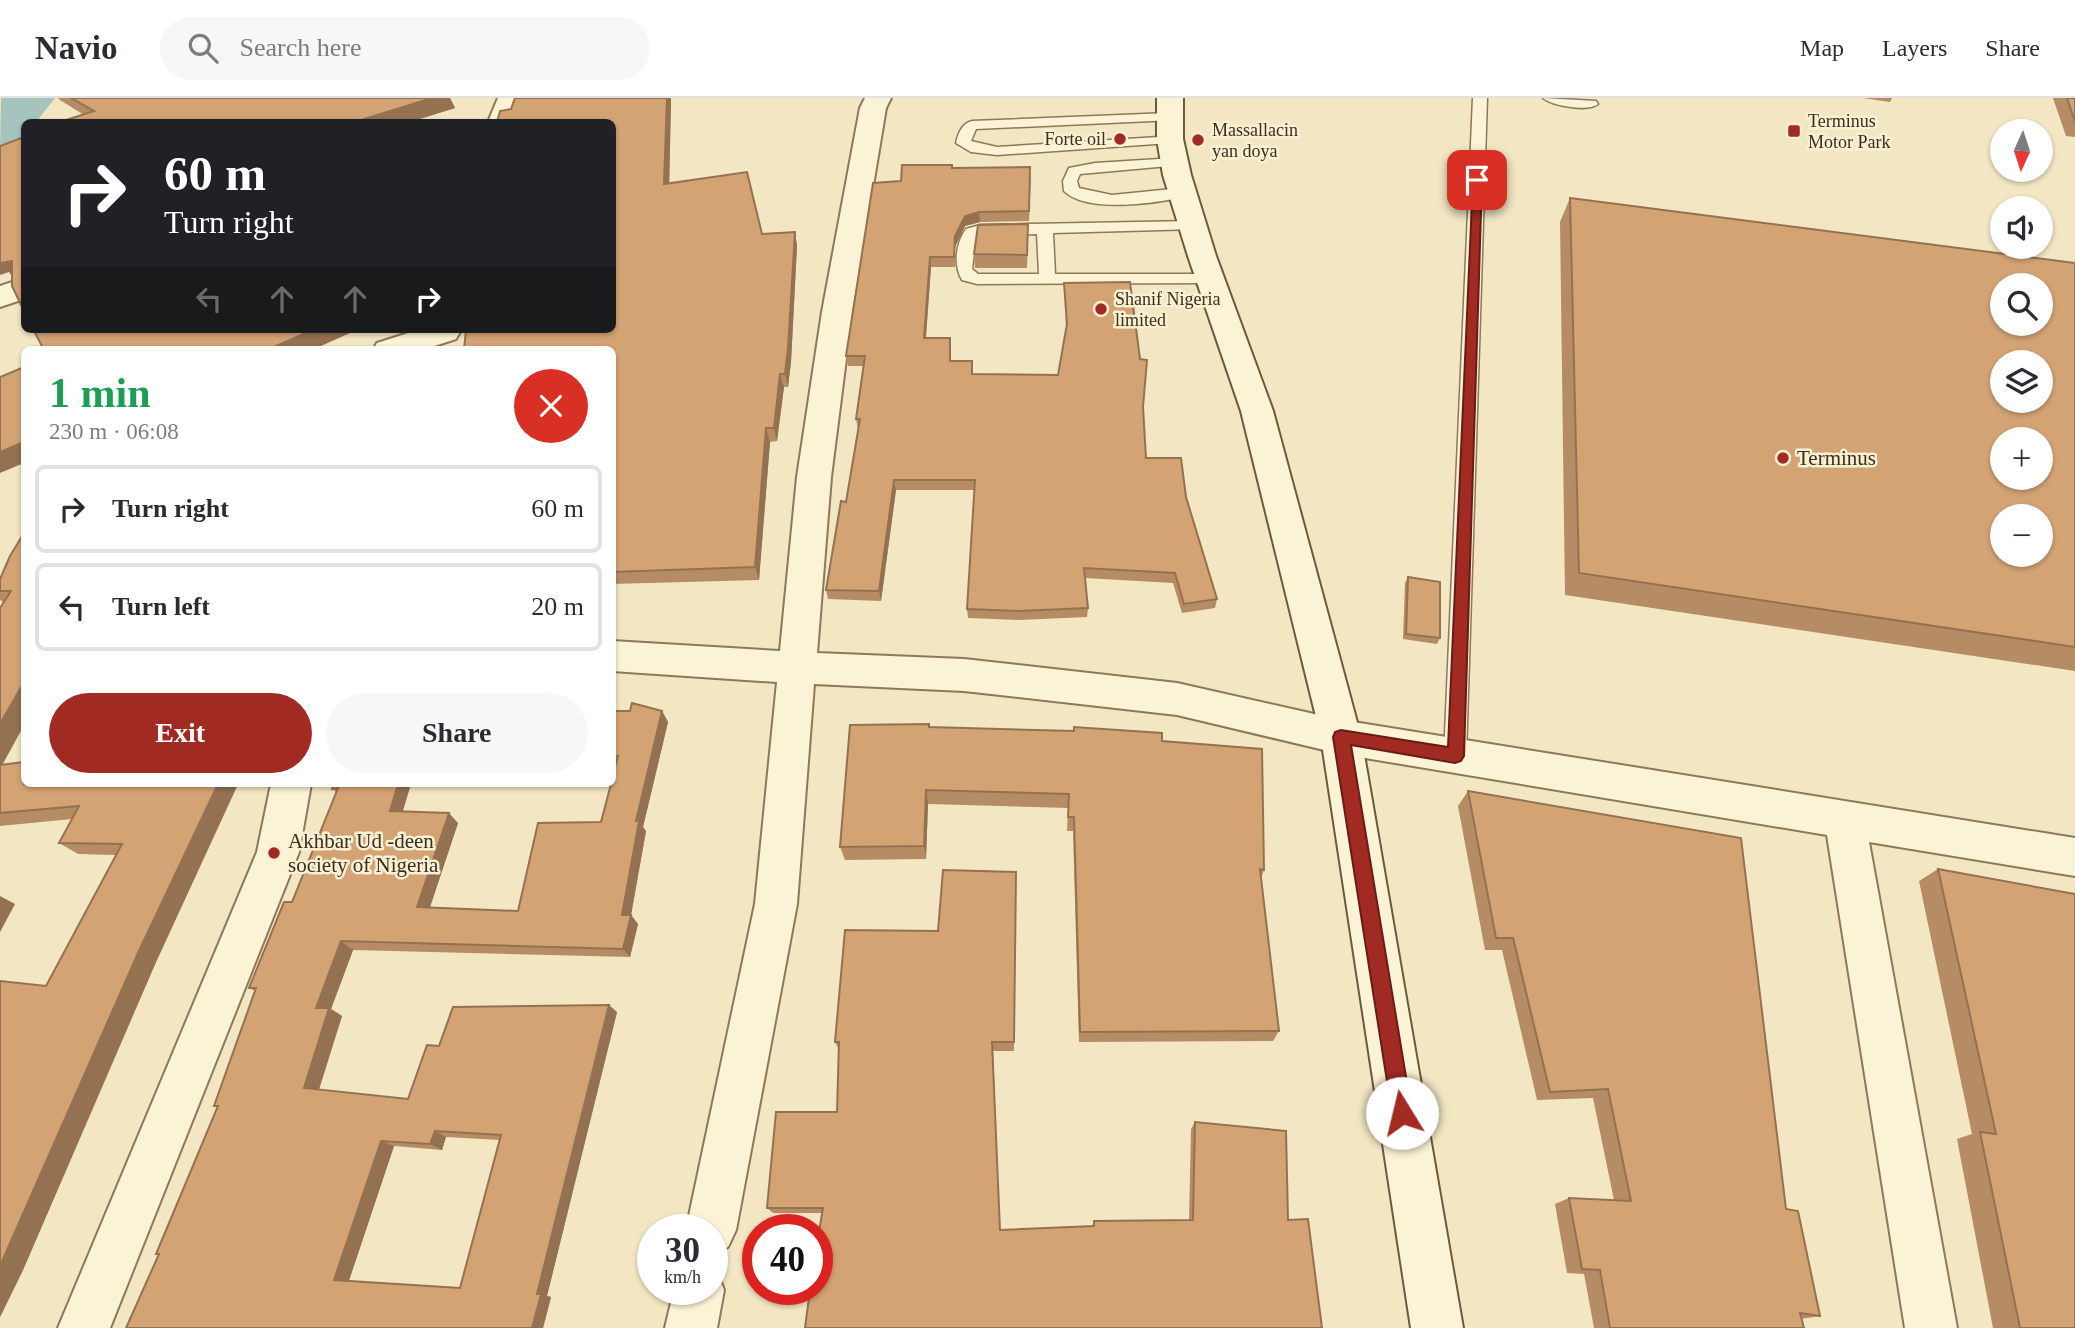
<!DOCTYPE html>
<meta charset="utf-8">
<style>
:root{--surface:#fff;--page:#f7f7f7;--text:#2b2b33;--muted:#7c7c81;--line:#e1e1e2;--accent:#a12b22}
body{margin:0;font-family:Georgia,serif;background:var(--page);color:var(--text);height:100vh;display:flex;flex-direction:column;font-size:26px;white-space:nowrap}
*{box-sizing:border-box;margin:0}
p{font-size:23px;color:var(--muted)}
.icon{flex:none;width:38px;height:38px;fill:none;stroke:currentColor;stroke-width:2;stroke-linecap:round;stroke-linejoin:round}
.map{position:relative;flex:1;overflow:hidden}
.panel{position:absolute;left:21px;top:248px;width:595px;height:441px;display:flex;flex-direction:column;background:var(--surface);border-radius:10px;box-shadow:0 2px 5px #0004}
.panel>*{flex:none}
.top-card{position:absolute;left:21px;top:21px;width:595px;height:214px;border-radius:10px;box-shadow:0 2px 5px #0004;background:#202124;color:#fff;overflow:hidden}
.needle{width:46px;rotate:183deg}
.controls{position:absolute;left:1990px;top:21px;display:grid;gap:14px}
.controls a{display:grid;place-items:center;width:63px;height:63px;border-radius:50%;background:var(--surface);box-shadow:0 2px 5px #0004;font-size:35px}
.speed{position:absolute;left:637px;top:1116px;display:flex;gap:14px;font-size:35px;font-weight:700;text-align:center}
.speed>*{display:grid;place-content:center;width:91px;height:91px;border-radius:50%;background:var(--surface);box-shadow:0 2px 5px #0004;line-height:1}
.speed small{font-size:18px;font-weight:400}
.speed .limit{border:10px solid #d22;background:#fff;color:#111}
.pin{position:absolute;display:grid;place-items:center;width:60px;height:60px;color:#fff;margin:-30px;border-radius:14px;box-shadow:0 4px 10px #0006}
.me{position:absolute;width:77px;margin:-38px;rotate:351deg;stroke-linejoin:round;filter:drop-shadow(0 0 5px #0008)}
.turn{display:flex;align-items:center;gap:24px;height:147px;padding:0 28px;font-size:32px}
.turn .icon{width:91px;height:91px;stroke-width:2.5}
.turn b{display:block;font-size:49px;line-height:60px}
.lanes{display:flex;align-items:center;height:66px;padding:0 28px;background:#0003;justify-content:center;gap:35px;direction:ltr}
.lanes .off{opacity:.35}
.round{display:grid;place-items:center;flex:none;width:74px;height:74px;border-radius:37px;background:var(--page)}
.headline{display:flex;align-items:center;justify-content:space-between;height:119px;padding:0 28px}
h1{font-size:42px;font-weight:600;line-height:52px;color:#1e9e55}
.action{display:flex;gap:14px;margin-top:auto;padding:14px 28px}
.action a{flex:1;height:80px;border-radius:42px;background:var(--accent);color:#fff;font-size:28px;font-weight:600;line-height:80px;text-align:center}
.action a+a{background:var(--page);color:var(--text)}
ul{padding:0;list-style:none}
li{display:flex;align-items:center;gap:21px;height:88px;margin:0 14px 10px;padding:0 14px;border:4px solid var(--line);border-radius:10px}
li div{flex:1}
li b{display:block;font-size:26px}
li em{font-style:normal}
header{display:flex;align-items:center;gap:42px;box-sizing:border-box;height:98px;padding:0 35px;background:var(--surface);border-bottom:2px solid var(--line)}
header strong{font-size:33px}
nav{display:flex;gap:38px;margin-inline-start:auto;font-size:24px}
.search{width:490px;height:63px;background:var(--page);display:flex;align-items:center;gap:18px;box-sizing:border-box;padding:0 24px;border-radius:38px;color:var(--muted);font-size:26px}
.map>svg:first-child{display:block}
</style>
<header>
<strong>Navio</strong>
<div class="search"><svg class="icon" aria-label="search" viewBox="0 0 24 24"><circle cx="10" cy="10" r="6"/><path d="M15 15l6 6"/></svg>Search here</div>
<nav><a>Map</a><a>Layers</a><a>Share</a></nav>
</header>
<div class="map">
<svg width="2075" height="1230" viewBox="0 0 2075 1230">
<rect width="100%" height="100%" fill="#f2e7c2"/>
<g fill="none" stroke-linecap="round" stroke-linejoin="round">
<path fill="#a5c4bd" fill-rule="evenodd" d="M 1,0 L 55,0 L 36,24 L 24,24 C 24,44 18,45 0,50 Z"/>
<defs>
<g id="lane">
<polygon points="1473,0 1487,0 1466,658 1463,665 1455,667 1447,665 1444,658"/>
<path d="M 1543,0 L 1596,3 L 1598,6 C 1589,14 1552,8 1543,0 Z"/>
<path d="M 1169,15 L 1174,16 L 1174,22 L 976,31 L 971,43 L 997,49 L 1175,38 L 1177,41 L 1170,45 L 997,57 L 971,54 L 956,45 C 958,36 962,25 972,23 Z"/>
<path d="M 1175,60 L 1182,64 L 1180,67 L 1080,76 L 1077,83 L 1079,90 L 1112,97 L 1182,90 L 1187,92 L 1190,95 L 1187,98 C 1159,105 1087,116 1064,93 L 1063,83 L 1069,70 L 1095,65 Z"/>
<path d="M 1192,123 L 1197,125 L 1200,128 L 1197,131 L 1053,135 L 1055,176 L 1210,176 L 1216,177 L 1218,181 L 1216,185 L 977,186 L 962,182 C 953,167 956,145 966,131 L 980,127 ZM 1037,136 L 1039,176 L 978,176 L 972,171 L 976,138 Z"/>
</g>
<g id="street">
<polygon points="498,0 524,0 514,24 488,24"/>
<polygon points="865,0 891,0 886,10 852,214 831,379 817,555 964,561 1177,585 1341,622 2075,740 2075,778 1869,744 1957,1230 1905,1230 1827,737 1341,656 1177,617 964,593 814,586 797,806 736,1132 728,1149 712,1156 712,1132 686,1132 755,806 777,584 612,573 612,543 780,553 797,379 822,214 860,10"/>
<polygon points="24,180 24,201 0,209 0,188"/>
<polygon points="421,231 458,231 460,234 456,241 422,252 373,252 377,245"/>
<polygon points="271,686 311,686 299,754 110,1230 58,1230 257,754"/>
<polygon points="712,1172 717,1174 724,1192 717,1230 665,1230 674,1192 712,1192"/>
</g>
<polygon id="secondary" points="1157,0 1183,0 1183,41 1191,77 1216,158 1273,313 1361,639 1463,1230 1411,1230 1321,639 1241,313 1188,158 1163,77 1157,41"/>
</defs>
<use href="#lane" stroke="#8d7857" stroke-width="3"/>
<use href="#street" stroke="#8d7857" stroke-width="4"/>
<use href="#secondary" stroke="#6f593a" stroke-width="4"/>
<use href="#lane" fill="#fbf3d6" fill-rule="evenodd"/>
<use href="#street" fill="#fbf3d6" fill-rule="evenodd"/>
<use href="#secondary" fill="#fbf3d6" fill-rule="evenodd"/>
</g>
<g fill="#b58c64" fill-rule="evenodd">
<polygon points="58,0 450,0 455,10 410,24 60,24 84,17 60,2"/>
<polygon points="515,0 671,0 669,86 762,136 795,134 797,148 791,264 788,289 784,289 777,343 770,344 759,482 612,486 612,231 511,11"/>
<polygon points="1863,0 1892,0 1890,4"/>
<polygon points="2053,0 2075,0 2075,39 2066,38"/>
<polygon points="953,70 1031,80 1029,123 980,124 965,128 955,149 955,169 931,169 926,240 950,240 951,263 973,276 1058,277 1066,230 1064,185 1143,309 1146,360 1186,399 1217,501 1215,510 1182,515 1173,485 1085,480 1088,510 1087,519 1019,522 968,520 967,511 974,392 896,392 881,503 828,501 826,492 846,404 858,331 856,321 863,268 848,268 846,258 901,83"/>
<polygon points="1570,100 2075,165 2075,573 1565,497 1560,124"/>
<polygon points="1028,139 1027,170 975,170 974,156"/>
<polygon points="24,435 24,627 2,667 24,686 238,686 156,864 23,1172 0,1219 0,883 46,888 117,757 78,756 59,745 72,721 0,728 0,510 3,504 0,502 0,481"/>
<polygon points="1408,479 1440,540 1437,546 1403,541 1405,485"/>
<path d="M 612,613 L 662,613 L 668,624 L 643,729 L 646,733 L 631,817 L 638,826 L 630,859 L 353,852 L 331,911 L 342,918 L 319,992 L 408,1001 L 439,948 L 617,914 L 547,1198 L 551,1199 L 543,1230 L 126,1230 L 159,1157 L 217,1009 L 214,1008 L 255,893 L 249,890 L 292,804 L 336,694 L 332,691 L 334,686 L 403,714 L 458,725 L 430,809 L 518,813 L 601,724 L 616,668 L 612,668 ZM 446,1039 L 500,1042 L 460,1190 L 349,1183 L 394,1048 L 442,1052 Z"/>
<polygon points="929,629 1162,643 1264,772 1261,780 1279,933 1273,943 1079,944 1073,733 1067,733 1068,710 928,706 926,761 845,762 840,749"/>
<polygon points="1468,693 1786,1111 1820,1218 1801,1221 1804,1230 1594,1230 1584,1176 1567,1175 1555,1106 1569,1100 1614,1102 1593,1000 1537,1002 1502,852 1485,852 1458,708"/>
<polygon points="1938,771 2075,1230 1993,1230 1957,1041 1972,1036 1919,783"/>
<polygon points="1016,774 1014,953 993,953 1000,1132 1092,1128 1094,1123 1189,1122 1191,1031 1195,1024 1288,1122 1322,1230 822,1115 773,1115 767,1110 837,1014 839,952 835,944 938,833"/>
</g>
<g fill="#947251">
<polygon points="432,0 450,0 455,10 410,24 359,24 358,23"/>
<polygon points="667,0 671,0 669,100 664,86"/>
<polygon points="979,114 980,124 965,128 955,149 955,169 955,138 965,118"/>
<polygon points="795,134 797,148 791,264 788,289 785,276"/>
<polygon points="930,159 931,169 925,250 924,240"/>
<polygon points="0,162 12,163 14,181 9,174 0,177"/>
<polygon points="315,231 359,231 312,252 267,252"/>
<polygon points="780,276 784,289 777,343 774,330"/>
<polygon points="766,330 770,344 759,482 755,469"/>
<polygon points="24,344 24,365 0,375 0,354"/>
<polygon points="894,382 896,392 881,503 879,493"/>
<polygon points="24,584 24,627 0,671 0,626"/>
<polygon points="662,613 668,624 643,729 646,733 631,817 638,826 630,859 623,851 622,817 636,723"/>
<polygon points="218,686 238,686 156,864 23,1172 0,1219 0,1168 138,855"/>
<polygon points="398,686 411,686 400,723 390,713"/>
<polygon points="926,692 928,706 926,761 924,748"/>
<polygon points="449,715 458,725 427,818 417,809"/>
<polygon points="0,798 15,806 0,834"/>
<polygon points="341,843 353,852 331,911 342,918 317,997 304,990 316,910"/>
<polygon points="609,907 617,914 547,1198 551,1199 543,1230 532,1230 537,1196"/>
<polygon points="992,944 993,953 1000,1137 1000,1132"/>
<polygon points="435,1033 446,1039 442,1052 430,1046"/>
<polygon points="381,1043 394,1048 348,1185 334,1182"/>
</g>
<g fill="#d3a374" stroke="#947251" stroke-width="2" fill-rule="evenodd">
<polygon points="71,0 432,0 358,23 359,24 60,24 94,13"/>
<polygon points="515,0 667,0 664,86 747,74 762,136 795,134 788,250 785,276 780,276 774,330 766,330 755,469 612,474 612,252 464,252 466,231 612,231 612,24 497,24 500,13 511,11"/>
<polygon points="2067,0 2075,0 2075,24"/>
<polygon points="24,36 24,213 12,188 12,163 1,165 0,164 0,48 24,39 23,37"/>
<polygon points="902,67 952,67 952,70 1030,69 1029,113 979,114 965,118 955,138 954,159 930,159 924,240 950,240 950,263 972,263 972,276 1058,277 1067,226 1064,185 1130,184 1140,261 1147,262 1143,309 1146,360 1181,360 1186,399 1217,501 1184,506 1175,475 1084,470 1088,510 1018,513 967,511 975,382 894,382 879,493 826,492 841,403 846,404 860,321 856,321 865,258 846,258 873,85 901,83"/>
<path d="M 1570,100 L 2075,165 L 2075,549 L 1579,475 ZM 2002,187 L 2040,187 L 2040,226 L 2002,226 ZM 2002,264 L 2040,264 L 2040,303 L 2002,303 ZM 2002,341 L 2040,341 L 2040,380 L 2002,380 ZM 2002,418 L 2040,418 L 2040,457 L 2002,457 Z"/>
<polygon points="1028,126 1027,157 974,156 978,127"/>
<polygon points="33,231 315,231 267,252 44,252"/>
<polygon points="24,269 24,344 0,354 0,279"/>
<polygon points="24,435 24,584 0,626 0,510 11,493 0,493 0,481 10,458"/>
<polygon points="1408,479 1440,484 1440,540 1406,536"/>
<path d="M 632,605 L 662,613 L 636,723 L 639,723 L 622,817 L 631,817 L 623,851 L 341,843 L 316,910 L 329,910 L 304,990 L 408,1001 L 427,947 L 439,948 L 453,909 L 609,907 L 537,1196 L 541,1196 L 532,1230 L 126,1230 L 159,1156 L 156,1156 L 218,1008 L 214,1008 L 256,890 L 249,890 L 284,804 L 292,804 L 338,690 L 332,691 L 334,686 L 398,686 L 390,713 L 449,715 L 417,809 L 518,813 L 538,725 L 601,724 L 611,686 L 612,686 L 612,680 L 618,658 L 612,657 L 612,613 L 630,613 ZM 435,1033 L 501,1037 L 460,1190 L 334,1182 L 381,1043 L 430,1046 Z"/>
<polygon points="929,626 929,629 1074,633 1074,629 1162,635 1162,643 1262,651 1264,772 1260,771 1279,933 1080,934 1074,719 1068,719 1069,696 926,692 924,748 840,749 850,627"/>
<polygon points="24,664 24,686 218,686 138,855 0,1168 0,883 46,888 122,746 59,745 79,708 0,715 0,667"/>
<polygon points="1468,693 1741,740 1786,1111 1798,1113 1820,1218 1800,1215 1804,1230 1610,1230 1600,1172 1582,1171 1569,1100 1631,1103 1608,991 1550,994 1513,840 1496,840"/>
<polygon points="1938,771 2075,796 2075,1230 2020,1230 1980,1034 1996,1036"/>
<polygon points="943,772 1016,774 1014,944 992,944 1000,1132 1094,1128 1094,1123 1193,1122 1195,1024 1286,1033 1288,1122 1308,1121 1322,1230 805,1230 810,1192 817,1192 817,1145 823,1110 767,1110 776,1014 837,1014 839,944 835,944 845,832 938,833"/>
</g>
<polygon fill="#a12b22" stroke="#691c16" stroke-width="2" points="1473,80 1482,82 1464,658 1461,663 1455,665 1351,647 1412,1015 1409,1022 1402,1025 1395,1022 1392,1015 1333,639 1335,634 1341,632 1448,649"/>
<g fill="#a12b22" stroke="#f8f0d2" stroke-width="2.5">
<rect x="1787" y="26" width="14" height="14" rx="3.5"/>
<circle cx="1120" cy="41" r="7"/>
<circle cx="1198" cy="42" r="7"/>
<circle cx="1101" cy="211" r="7"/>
<circle cx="1783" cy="360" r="7"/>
<circle cx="274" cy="755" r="7"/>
</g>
<g text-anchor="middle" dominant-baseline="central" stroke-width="5" stroke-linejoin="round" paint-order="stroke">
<g font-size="18" fill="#3c2e1d" stroke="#f8f0d2" text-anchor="start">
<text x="1808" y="23">Terminus<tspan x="1808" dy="21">Motor Park</tspan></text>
<text x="1212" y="32">Massallacin<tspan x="1212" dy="21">yan doya</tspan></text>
<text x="1106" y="41" text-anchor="end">Forte oil</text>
<text x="1115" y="201">Shanif Nigeria<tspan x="1115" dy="21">limited</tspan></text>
</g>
<g font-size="21" fill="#3c2e1d" stroke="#f8f0d2" text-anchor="start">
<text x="1797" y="360">Terminus</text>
<text x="288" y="743">Akhbar Ud -deen<tspan x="288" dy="24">society of Nigeria</tspan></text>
</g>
</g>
</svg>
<div class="controls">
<a><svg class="needle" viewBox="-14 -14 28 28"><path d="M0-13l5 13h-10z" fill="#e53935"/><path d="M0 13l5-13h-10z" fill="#7c7c81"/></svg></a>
<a><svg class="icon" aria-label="sound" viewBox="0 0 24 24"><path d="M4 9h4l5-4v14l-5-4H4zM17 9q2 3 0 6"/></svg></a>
<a><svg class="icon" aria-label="search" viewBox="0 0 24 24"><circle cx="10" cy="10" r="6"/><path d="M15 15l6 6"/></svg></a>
<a><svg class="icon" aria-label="layers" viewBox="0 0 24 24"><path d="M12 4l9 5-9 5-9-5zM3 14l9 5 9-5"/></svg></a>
<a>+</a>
<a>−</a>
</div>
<div class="speed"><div>30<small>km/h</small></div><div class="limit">40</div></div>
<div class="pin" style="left:1477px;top:82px;background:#d93025"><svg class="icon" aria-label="arrive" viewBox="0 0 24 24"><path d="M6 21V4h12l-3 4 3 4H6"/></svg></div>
<svg class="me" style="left:1402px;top:1015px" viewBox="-20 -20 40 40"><circle r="19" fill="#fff"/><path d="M0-13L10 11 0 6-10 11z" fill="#a12b22"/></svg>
<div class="top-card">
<div class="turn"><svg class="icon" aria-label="right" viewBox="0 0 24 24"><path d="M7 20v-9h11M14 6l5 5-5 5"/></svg><div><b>60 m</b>Turn right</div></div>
<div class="lanes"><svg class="icon off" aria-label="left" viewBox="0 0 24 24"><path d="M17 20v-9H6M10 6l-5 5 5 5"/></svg><svg class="icon off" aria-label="ahead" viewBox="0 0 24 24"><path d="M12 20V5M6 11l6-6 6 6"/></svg><svg class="icon off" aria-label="ahead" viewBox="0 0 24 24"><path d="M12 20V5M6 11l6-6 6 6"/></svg><svg class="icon" aria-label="right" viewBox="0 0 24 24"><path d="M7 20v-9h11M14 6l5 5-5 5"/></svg></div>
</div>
<section class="panel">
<div class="headline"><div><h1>1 min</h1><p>230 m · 06:08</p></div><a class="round" style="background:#d93025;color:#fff"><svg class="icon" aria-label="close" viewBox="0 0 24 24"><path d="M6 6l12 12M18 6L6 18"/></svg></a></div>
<ul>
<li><svg class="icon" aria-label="right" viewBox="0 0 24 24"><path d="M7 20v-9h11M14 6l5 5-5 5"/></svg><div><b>Turn right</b></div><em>60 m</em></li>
<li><svg class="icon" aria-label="left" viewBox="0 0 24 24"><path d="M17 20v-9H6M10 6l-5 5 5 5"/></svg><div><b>Turn left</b></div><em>20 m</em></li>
</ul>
<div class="action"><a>Exit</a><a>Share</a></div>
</section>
</div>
